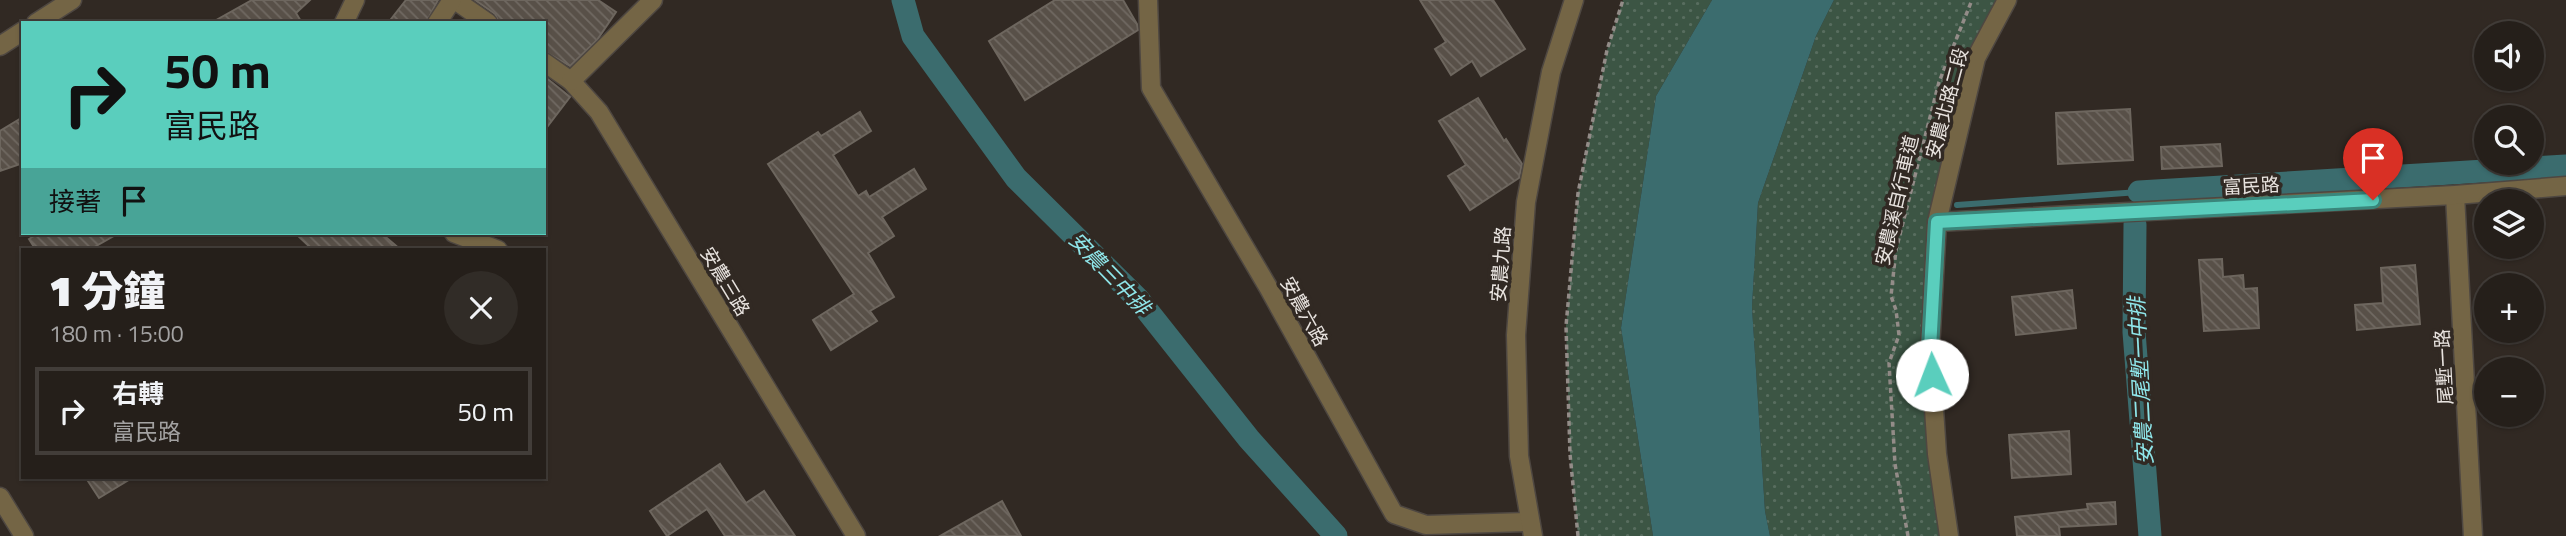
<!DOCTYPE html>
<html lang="zh-TW">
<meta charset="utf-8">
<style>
:root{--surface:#251f1a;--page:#312c27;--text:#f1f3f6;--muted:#a3a2a2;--line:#423d39}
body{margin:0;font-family:"Titillium Web","Noto Sans TC",sans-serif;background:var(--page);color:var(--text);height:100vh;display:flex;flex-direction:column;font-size:26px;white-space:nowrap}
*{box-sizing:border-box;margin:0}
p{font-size:23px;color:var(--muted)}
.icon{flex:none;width:38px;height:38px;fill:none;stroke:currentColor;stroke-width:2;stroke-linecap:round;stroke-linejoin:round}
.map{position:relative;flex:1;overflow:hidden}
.drawer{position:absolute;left:21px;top:248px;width:525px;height:231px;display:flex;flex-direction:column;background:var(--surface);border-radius:0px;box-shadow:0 2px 5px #0004,0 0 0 2px var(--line)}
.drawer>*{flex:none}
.top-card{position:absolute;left:21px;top:21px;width:525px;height:214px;border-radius:0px;box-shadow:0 2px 5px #0004,0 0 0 2px var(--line);background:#5acebd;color:#111;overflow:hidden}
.controls{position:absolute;left:2474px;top:21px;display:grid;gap:14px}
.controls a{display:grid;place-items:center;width:70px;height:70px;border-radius:50%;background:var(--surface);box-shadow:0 2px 5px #0004,0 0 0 2px var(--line);font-size:35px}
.pin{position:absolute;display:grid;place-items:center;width:60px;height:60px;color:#fff;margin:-72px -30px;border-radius:50% 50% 50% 0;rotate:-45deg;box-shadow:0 0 7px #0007}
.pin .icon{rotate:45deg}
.me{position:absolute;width:77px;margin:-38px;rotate:358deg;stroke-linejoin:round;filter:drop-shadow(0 0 5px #0008)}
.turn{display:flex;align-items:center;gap:24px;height:147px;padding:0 28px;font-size:32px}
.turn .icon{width:91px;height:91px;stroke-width:2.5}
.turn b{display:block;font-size:49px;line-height:60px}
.then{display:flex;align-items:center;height:66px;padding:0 28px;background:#0003;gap:14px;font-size:26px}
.round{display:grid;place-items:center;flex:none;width:74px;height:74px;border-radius:37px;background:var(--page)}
.headline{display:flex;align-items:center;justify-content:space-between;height:119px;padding:0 28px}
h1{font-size:42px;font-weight:800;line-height:52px}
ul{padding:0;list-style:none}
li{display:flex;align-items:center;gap:21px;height:88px;margin:0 14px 10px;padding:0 14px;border:4px solid var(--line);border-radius:0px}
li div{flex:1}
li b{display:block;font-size:26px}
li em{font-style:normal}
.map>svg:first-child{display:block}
</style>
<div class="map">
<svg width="2566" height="536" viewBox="0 0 2566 536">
<defs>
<pattern id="green-dots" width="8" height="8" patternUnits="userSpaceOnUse" patternTransform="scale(1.75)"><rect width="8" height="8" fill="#3c5544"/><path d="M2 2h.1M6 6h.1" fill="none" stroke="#586d5f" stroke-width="1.8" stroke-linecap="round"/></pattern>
<pattern id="building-back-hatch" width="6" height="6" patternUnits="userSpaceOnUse" patternTransform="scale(1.75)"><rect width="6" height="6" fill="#585048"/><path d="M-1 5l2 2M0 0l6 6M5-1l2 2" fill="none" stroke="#706962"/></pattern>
</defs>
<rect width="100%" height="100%" fill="#312923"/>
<g fill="url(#green-dots)">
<polygon points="1623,0 1712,0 1656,96 1621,328 1653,536 1578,536 1570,454 1566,326 1578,193 1607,50"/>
<polygon points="1834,0 2007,0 1976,58 1937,222 1930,349 1950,536 1770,536 1765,511 1752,307 1758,203 1816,36"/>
</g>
<polygon fill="#3b6c6e" points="1712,0 1834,0 1816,36 1758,203 1752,307 1765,511 1770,536 1653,536 1621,328 1656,96"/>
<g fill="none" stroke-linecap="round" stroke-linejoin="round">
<polyline stroke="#3b6c6e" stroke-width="6" points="1957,205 2139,192"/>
<g stroke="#3b6c6e" stroke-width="23">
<polyline points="903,0 913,36 1016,178 1138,299 1249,439 1336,536"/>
<polyline points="2139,192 2566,166"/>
<polyline points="2135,225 2134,332 2150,536"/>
</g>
</g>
<g fill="url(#building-back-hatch)" stroke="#6d665e" stroke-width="2">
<polygon points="252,0 310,0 296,13 302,23 211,23"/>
<polygon points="406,0 438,0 426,23 388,23"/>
<polygon points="475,0 598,0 616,12 597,40 570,66 544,51 544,23 499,23 495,14"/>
<polygon points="1055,0 1123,0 1137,24 1138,30 1025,100 989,41"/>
<polygon points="1420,0 1493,0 1525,49 1481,76 1472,61 1451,75 1435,49 1446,42"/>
<polygon points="544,76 570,97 544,131"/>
<polygon points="1478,98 1504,141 1506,139 1522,164 1519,178 1470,210 1448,176 1466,165 1439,121"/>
<polygon points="2130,109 2133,160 2058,164 2056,113"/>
<polygon points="860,112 871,131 833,155 858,196 866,191 869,197 914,169 926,189 882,217 894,236 868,253 894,297 870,311 877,321 831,350 813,320 854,294 768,164 818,132 821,136"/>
<polygon points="23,117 23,163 0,171 0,131"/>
<polygon points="2220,144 2222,166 2162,169 2161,147"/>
<polygon points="39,233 119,233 89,250 36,250 29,239"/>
<polygon points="295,233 381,233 401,250 313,250"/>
<polygon points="2222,259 2223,277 2243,275 2244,289 2257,288 2259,328 2204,331 2199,260"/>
<polygon points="2415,265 2420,324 2357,330 2355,305 2383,303 2381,268"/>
<polygon points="2072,290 2076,328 2016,335 2012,297"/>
<polygon points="2069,431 2071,474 2012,478 2009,435"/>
<polygon points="720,464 746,503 764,491 795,536 725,536 707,509 667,536 650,511"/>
<polygon points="86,478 132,478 99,498"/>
<polygon points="1002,501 1021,536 940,536"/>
<polygon points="2115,502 2116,524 2059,527 2060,536 2017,536 2015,517 2088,509 2087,504"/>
</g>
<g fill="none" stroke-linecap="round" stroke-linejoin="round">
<defs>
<g id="minor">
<polyline points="455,0 488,23"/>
<polyline points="1148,0 1151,88 1268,287 1394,514 1426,525 1530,522"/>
<polyline points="36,23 72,0"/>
<polyline points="344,23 355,0"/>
<polyline points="437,23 452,0"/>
<polyline points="0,46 23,31"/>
<polyline points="544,62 571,81 599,112 856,536"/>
<polyline points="571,81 653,0"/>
<polyline points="2455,195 2473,536"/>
<polyline points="1937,222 2455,195 2566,186"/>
<polyline points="454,233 498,250"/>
<polyline points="0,497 24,536"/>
<polyline points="1533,536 1519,456 1516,335 1526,202 1551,72 1574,0"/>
<polyline points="1949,536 1937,454 1930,349 1937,222 1976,58 2007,0"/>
</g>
</defs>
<use href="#minor" stroke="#4e4741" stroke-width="21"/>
<g stroke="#938c88" stroke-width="3.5" stroke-dasharray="5 3.5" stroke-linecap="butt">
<polyline points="1578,536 1570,454 1566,326 1578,193 1607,50 1623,0"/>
<polyline points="1908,536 1895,464 1889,363 1899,335 1896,310 1891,296 1896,250 1939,82 1972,0"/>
</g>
<use href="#minor" stroke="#746545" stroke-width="18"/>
</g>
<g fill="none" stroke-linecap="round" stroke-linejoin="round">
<defs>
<polyline id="route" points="1932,375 1930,349 1937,222 2373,200"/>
</defs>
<use href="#route" stroke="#3a867b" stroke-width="18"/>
<use href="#route" stroke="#5acebd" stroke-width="12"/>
</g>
<g text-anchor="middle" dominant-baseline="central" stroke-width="7" stroke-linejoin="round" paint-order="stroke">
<g font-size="19" fill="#e8e3df" stroke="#312923">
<text transform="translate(1946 103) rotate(-75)">安農北路二段</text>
<text transform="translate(2251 185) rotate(-3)">富民路</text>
<text transform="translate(1896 200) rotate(-77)">安農溪自行車道</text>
<text transform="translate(1500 264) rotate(-86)">安農九路</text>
<text transform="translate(726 281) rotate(59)">安農三路</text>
<text transform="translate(1305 311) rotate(61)">安農六路</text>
<text transform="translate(2443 367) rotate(-93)">尾塹一路</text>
</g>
<g font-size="21" font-style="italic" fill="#8fe6ea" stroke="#312923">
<text transform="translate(1110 273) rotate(46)">安農三中排</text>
<text transform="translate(2140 381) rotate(-93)">安農二尾塹一中排</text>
</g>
</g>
</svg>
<div class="controls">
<a><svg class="icon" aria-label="sound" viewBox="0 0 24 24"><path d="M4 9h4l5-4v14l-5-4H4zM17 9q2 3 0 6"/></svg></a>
<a><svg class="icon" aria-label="search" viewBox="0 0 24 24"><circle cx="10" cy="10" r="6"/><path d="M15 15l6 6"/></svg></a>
<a><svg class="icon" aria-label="layers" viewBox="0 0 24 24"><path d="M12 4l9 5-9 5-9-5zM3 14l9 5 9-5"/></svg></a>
<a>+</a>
<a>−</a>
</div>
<div class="pin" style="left:2373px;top:200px;background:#d93025"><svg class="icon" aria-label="arrive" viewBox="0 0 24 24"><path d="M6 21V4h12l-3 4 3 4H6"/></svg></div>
<svg class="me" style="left:1932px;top:375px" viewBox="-20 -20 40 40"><circle r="19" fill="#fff"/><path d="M0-13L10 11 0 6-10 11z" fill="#5acebd"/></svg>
<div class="top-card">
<div class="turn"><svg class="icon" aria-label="right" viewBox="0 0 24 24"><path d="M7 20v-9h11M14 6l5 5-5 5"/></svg><div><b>50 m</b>富民路</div></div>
<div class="then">接著<svg class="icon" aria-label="arrive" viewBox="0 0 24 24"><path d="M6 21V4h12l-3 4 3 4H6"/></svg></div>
</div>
<section class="drawer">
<div class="headline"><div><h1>1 分鐘</h1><p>180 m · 15:00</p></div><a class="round"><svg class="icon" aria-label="close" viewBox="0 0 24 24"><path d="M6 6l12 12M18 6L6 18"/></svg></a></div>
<ul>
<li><svg class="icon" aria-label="right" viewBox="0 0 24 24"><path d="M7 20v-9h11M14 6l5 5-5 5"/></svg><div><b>右轉</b><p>富民路</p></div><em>50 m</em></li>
</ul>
</section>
</div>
